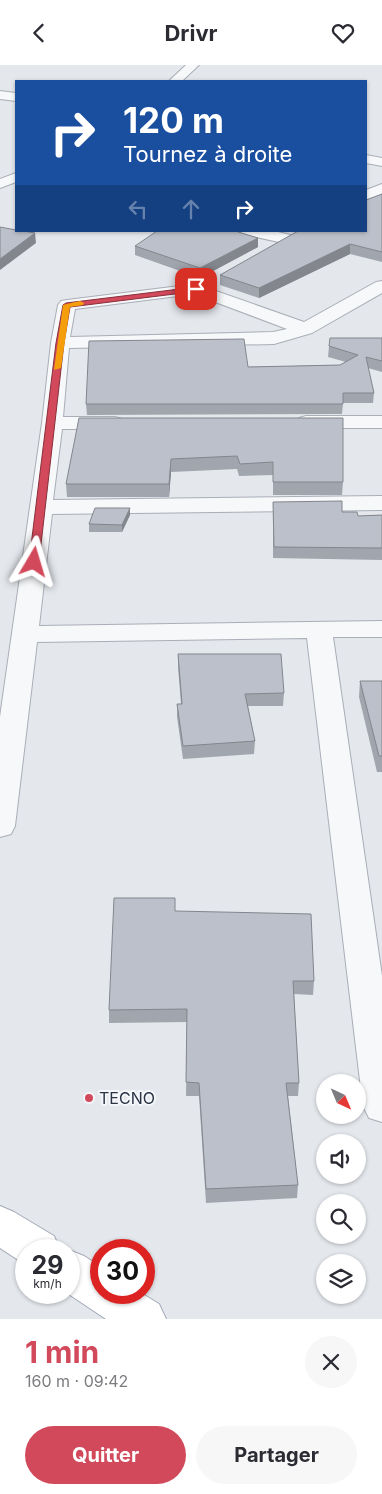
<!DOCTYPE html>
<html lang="fr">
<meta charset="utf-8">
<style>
:root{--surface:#fff;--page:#f7f7f7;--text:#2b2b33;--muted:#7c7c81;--accent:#d1495b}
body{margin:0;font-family:Inter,sans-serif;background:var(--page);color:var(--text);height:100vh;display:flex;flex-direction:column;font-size:19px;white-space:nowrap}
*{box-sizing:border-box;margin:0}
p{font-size:16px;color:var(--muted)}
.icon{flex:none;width:28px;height:28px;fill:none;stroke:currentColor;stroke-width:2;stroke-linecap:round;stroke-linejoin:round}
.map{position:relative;height:1254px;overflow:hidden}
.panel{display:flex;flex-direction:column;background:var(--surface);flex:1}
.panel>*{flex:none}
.guide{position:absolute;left:15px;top:15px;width:352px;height:152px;border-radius:0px;box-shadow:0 1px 4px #0004;background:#1a4fa0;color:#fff;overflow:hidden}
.needle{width:32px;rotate:136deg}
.buttons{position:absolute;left:316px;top:1009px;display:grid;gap:10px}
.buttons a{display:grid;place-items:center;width:50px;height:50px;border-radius:50%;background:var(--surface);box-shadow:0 1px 4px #0004;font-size:25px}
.speed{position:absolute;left:15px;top:1174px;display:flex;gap:10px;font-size:25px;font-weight:700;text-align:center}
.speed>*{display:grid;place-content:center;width:65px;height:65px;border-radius:50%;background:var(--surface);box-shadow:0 1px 4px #0004;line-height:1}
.speed small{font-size:12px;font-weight:400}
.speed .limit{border:8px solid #d22;background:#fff;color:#111}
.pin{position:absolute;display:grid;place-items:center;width:42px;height:42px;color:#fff;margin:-21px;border-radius:10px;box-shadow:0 2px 8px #0006}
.me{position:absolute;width:55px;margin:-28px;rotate:7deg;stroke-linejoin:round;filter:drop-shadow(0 0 4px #0008)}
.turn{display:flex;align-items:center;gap:18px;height:105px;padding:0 25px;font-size:22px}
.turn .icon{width:65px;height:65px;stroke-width:2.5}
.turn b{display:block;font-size:35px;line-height:42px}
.lanes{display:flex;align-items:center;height:48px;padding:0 25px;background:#0003;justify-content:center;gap:25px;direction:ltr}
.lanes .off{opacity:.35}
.round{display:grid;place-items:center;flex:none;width:52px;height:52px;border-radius:26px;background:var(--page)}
.overview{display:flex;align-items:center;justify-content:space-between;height:85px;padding:0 25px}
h1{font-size:30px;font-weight:700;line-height:38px;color:var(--accent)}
.primary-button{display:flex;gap:10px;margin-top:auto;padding:10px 25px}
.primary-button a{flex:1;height:58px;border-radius:30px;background:var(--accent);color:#fff;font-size:20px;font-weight:700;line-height:58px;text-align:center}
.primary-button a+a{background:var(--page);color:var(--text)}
header{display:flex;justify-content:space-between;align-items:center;height:65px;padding:0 25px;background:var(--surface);font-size:22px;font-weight:700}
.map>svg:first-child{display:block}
</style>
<header><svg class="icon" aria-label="back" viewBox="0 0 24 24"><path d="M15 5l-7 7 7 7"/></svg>Drivr<svg class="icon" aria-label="heart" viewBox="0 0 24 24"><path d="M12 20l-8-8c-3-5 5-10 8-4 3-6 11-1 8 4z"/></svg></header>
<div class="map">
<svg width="382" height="1254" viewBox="0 0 382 1254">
<rect width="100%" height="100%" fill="#e4e7ec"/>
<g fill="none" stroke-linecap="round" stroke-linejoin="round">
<defs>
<g id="minor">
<polygon points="186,0 199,0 182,16 169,16"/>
<polygon points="0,26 16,28 16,36 0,34"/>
<polygon points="366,90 382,93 382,101 366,98"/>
<polygon points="16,108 16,117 0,123 0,114"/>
<polygon points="382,119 382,129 366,135 366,125"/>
<polygon points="240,166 274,166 294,171 296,174 294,177 288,179 242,169"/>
<path d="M 382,216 L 382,228 L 312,268 L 274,279 L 69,283 L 63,352 L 115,352 L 122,354 L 125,358 L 122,362 L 115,364 L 62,364 L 53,435 L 382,431 L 382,445 L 52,449 L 39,561 L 382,556 L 382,572 L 333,572 L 382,911 L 382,1057 L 369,1053 L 363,1041 L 307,573 L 37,577 L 15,761 L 11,769 L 0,772 L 0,652 L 42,358 L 51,278 L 58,240 L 61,236 L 67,235 L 196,219 L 304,257 L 376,217 ZM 194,229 L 287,264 L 273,267 L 70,272 L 75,244 Z"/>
<polygon points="306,351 382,351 382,363 306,363 299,361 296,357 299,353"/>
</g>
<g id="major">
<polygon points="0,1141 14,1147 54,1171 60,1185 26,1185 26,1200 0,1183"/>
<polygon points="69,1185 84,1191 101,1202 101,1228 141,1228 159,1239 166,1254 106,1254 67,1228 69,1228"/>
</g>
</defs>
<use href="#minor" stroke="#a9aeb7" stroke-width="2"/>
<use href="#major" stroke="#a3abb8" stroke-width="2"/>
<use href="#minor" fill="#f7f8fa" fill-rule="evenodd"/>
<use href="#major" fill="#fff" fill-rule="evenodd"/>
</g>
<g fill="#a1a5ae">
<polygon points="382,129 382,197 350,189 259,233 220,220 220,210"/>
<polygon points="258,173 258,182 200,213 135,190 135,181"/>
<polygon points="382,273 382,307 368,303 374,328 373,338 343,338 342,349 87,350 86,339 248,302 340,300 346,297 328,292 329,281"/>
<polygon points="343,353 343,417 342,430 273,430 273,410 239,411 237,404 171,407 169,432 67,432 66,419"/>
<polygon points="273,437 342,447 358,451 382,450 382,495 273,493"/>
<polygon points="130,443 130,450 122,467 89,467 89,459"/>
<polygon points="178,589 284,628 283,641 248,641 255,676 254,689 183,694 177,652 177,639 181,639 178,602"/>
<polygon points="360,616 382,616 382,707 377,707 359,632"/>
<polygon points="175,846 314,916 313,930 294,929 299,1018 298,1031 288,1031 298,1120 297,1133 206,1138 199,1031 186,1031 187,957 109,958 109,945"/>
</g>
<g fill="#83868d">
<polygon points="35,168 36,178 0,205 0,194"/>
<polygon points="258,173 258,182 200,213 200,203"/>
<polygon points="350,179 350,189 259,233 259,223"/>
<polygon points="171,394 171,407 169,432 169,419"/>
<polygon points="130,443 130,450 122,467 122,460"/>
</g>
<g fill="#bbc0ca" stroke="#83868d">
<polygon points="382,129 382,187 350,179 259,223 220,210 298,166 366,166 366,135"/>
<polygon points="0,162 16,165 16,166 24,166 35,168 0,194"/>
<polygon points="157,166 235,166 258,173 200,203 135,181"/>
<polygon points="330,273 382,273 382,296 366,292 374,328 343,328 343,339 86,339 89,276 244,274 248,302 340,300 358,290 329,281"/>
<polygon points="79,353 343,353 343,417 273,417 273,397 240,399 237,391 171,394 169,419 66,419"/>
<polygon points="342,436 342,447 357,447 358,451 382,450 382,483 274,482 273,437"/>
<polygon points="95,443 130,443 122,460 89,459"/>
<polygon points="178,589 281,589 284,628 245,629 255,676 183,681 177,639 182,639"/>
<polygon points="360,616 382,616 382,691 379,691"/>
<polygon points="114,833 175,833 175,846 311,849 314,916 293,916 299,1018 286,1018 298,1120 206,1124 199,1018 186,1017 187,944 109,945"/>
</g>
<polygon fill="#d1495b" stroke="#882f3b" points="196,222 200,224 199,226 70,242 64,278 39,497 37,499 30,499 29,497 56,278 63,240 66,238"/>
<polygon fill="#f59e0b" points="80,236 84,238 83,240 70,242 61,303 54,305 63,240"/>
<circle fill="#d1495b" stroke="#f4f6f9" stroke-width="2" cx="89" cy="1033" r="5"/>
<g text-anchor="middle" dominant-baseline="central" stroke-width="4" stroke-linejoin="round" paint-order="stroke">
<g font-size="16" fill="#2b3445" stroke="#f4f6f9" text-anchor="start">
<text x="99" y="1033">TECNO</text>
</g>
</g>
</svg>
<div class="buttons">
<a><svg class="needle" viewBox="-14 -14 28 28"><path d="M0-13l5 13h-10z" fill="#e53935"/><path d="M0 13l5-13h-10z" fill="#7c7c81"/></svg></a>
<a><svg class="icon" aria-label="sound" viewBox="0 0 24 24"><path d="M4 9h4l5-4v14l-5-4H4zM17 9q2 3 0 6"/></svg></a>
<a><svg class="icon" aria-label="search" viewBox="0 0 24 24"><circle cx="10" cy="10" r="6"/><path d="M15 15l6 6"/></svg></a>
<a><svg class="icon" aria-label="layers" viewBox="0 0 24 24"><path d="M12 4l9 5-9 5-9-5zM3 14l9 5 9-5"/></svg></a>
</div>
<div class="speed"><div>29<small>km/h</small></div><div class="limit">30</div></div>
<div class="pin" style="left:196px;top:224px;background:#d93025"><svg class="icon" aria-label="arrive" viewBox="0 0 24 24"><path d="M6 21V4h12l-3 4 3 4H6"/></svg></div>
<svg class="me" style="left:34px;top:497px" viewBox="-20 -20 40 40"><path d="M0-17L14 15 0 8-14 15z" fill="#d1495b" stroke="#fff" stroke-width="4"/></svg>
<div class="guide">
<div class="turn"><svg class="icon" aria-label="right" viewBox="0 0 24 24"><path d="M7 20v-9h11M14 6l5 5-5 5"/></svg><div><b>120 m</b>Tournez à droite</div></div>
<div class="lanes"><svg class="icon off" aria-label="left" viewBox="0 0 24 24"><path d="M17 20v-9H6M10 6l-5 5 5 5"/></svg><svg class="icon off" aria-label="ahead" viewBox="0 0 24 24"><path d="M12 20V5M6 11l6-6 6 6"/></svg><svg class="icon" aria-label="right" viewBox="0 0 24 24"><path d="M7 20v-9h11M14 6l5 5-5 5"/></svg></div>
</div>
</div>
<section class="panel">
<div class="overview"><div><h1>1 min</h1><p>160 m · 09:42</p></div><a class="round"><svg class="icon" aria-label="close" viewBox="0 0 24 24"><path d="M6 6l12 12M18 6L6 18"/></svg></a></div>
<div class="primary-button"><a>Quitter</a><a>Partager</a></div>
</section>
